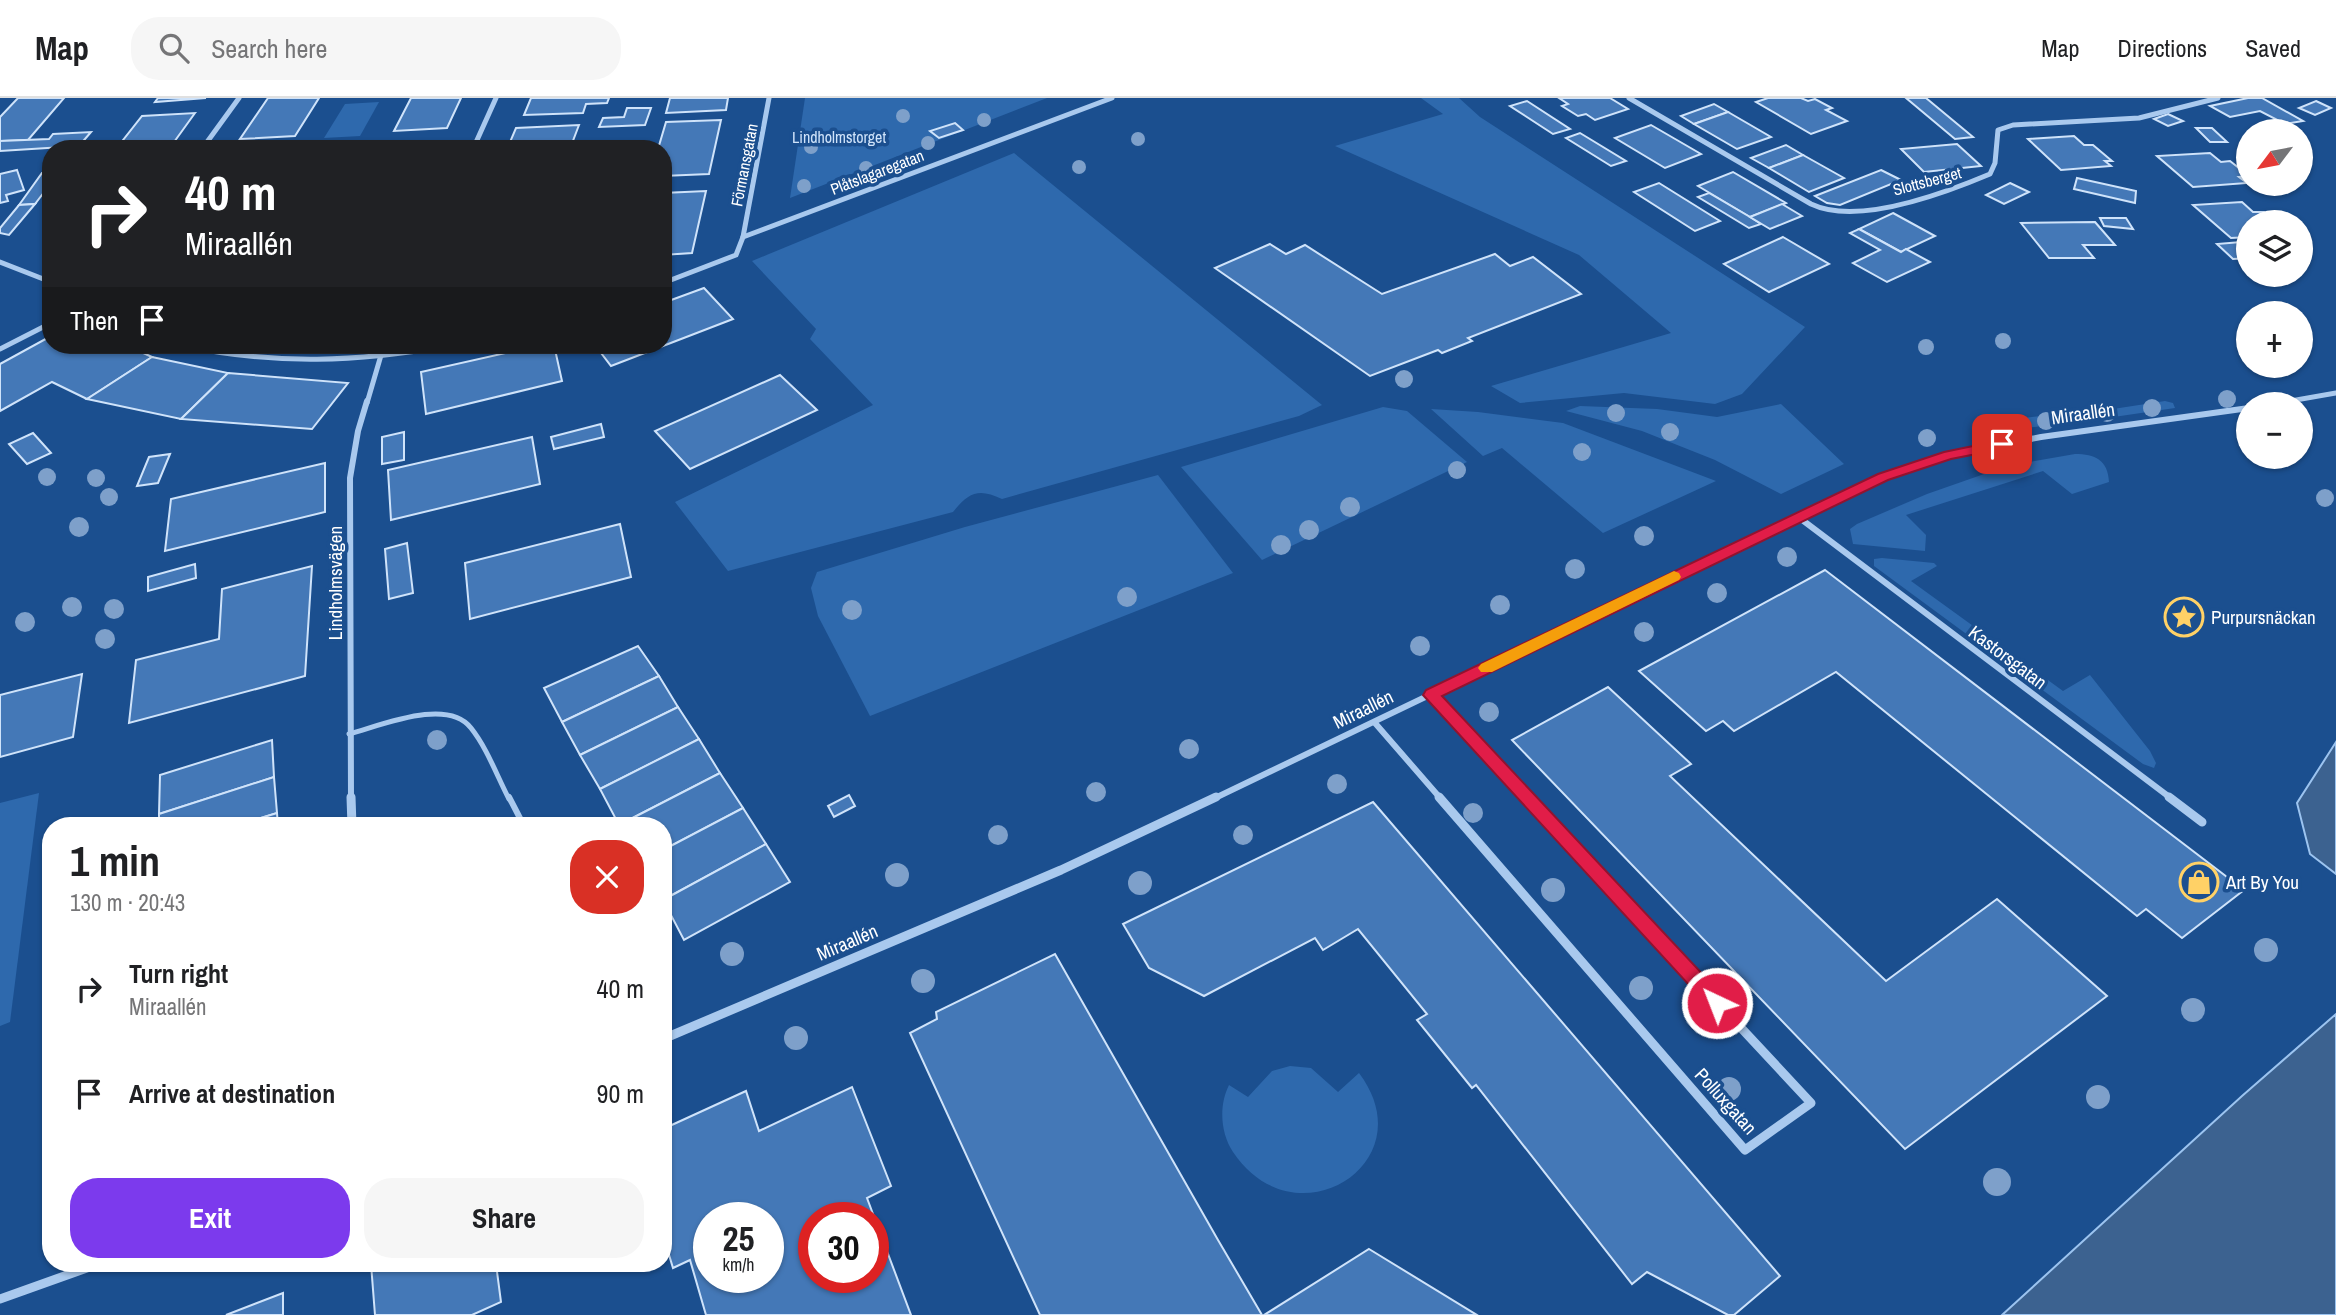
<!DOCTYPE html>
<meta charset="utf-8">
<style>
:root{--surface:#fff;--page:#f6f6f6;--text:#202124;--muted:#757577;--line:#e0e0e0;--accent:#7c3aed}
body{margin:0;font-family:"Archivo Narrow",sans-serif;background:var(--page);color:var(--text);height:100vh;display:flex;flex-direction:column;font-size:26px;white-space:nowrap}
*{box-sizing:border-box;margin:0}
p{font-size:23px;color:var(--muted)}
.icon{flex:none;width:38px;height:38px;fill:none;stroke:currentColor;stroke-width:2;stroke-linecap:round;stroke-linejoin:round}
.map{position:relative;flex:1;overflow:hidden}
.drawer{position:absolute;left:42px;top:719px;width:630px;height:455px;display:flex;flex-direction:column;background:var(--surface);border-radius:28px;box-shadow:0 2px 5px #0004}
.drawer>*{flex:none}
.hud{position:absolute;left:42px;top:42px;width:630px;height:214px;border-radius:28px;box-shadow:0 2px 5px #0004;background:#202124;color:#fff;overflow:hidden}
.needle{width:46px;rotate:238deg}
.fabs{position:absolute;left:2236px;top:21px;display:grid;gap:14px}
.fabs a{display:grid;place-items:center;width:77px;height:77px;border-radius:50%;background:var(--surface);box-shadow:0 2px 5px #0004;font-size:35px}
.speed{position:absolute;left:693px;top:1104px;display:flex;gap:14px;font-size:35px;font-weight:700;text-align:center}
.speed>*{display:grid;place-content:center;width:91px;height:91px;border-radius:50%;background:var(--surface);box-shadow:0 2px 5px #0004;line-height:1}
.speed small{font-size:18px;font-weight:400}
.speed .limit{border:10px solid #d22;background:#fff;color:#111}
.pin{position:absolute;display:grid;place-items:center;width:60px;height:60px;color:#fff;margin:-30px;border-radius:14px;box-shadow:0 4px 10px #0006}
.me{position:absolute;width:77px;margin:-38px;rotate:317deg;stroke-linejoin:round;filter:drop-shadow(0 0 5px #0008)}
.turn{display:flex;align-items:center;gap:24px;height:147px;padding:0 28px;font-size:32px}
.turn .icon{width:91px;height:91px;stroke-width:2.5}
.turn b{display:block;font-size:49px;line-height:60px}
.then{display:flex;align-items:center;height:66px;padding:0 28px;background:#0003;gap:14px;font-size:26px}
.round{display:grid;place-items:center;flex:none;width:74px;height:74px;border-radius:28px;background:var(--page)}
.head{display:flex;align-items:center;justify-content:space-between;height:119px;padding:0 28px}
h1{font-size:42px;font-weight:800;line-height:52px}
.action{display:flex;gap:14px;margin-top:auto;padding:14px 28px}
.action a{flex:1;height:80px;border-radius:28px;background:var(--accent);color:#fff;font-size:28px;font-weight:800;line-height:80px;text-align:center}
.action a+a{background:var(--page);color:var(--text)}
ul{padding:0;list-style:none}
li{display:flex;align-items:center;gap:21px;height:105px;padding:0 28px}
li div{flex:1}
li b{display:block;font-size:26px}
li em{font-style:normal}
header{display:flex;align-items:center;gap:42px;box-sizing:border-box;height:98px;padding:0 35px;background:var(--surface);border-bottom:2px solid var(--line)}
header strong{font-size:33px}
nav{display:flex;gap:38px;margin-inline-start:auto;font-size:24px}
.search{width:490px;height:63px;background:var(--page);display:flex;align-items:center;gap:18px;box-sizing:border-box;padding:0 24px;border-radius:28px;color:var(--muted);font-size:26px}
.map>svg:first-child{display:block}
</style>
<header>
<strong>Map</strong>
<div class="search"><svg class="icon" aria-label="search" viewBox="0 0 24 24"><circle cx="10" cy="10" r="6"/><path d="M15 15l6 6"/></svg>Search here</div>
<nav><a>Map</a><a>Directions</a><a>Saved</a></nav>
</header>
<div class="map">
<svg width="2336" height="1217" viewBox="0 0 2336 1217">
<rect width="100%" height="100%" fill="#1b4f8f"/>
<g fill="#2e69ad">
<polygon points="805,0 1047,0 790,100"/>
<polygon points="1421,0 1459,0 1480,19 1805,229 1742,296 1715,306 1624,295 1520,305 1491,288 1671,235 1579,157 1335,48 1443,16"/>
<polygon points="379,4 360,38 324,40 345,6"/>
<path d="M 1014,55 L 1322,307 L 1299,318 L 1002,401 C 979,390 969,394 953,414 L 728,473 L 675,404 L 873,307 L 810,241 L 816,231 L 752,163 Z"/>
<polygon points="2165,303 2173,305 2175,310 2100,321 2092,319 2087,315"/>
<polygon points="1781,306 1844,366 1781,396 1715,362 1642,333 1566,313 1580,308 1657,311 1717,319"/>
<polygon points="1383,309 1407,313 1467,364 1262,462 1181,369"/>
<polygon points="1431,311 1478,314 1563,325 1716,383 1603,435 1502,350 1483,358"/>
<polygon points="2049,317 2059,317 2066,322 2062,326 1988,334 1976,329 1981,325"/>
<path d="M 2075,356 C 2095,356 2108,362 2109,384 L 2072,396 L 2043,373 L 1906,417 L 1926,437 L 1925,453 L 1853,446 L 1850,431 L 1857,426 L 1927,396 L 1987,375 L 2012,367 Z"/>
<polygon points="1158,377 1233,475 870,618 818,518 811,490 817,474 965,429"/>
<polygon points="1882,460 1934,465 1937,468 1911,483 2063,593 2090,577 2150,653 2156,665 2154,670 2143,666 1874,468 1874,461"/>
<polygon points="39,695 10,924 0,928 0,705"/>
<path d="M 1290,968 L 1311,970 L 1338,994 L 1359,975 C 1427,1065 1295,1147 1233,1054 C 1220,1034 1219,1007 1229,987 L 1248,999 L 1272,973 Z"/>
</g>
<g fill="#3c6290" stroke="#9cc4f0" stroke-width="2">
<polygon points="2336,644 2336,776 2310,756 2297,705"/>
<polygon points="2336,916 2336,1217 2002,1217 2242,998"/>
</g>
<g fill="#4478b7" stroke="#cfe3fa" stroke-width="2" fill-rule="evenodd">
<polygon points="18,0 64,0 28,42 0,43 0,19"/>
<polygon points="158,0 206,0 155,4"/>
<polygon points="268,0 319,0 295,38 240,41"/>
<polygon points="411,0 461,0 447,30 394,33"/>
<polygon points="531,0 609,0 607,5 586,6 583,15 524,17"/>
<polygon points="670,0 728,0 726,12 666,15"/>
<polygon points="1559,0 1610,0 1628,11 1595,22 1586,16 1578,18 1562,8 1568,6"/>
<polygon points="1768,0 1801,0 1808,3 1815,1 1832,10 1826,12 1847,23 1811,36 1756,4"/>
<polygon points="1906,0 1926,0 1973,39 1955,41"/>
<polygon points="2248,0 2262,0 2303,23 2285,26 2260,13 2230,19 2210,8"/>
<polygon points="1527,3 1570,31 1553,36 1510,8"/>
<polygon points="2316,3 2331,10 2315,17 2299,10"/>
<polygon points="1714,6 1728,14 1694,26 1681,18"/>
<polygon points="627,10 651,10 645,27 599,29 603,20 624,19"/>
<polygon points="1728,14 1771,39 1737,51 1694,26"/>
<polygon points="195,15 169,51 116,51 142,18"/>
<polygon points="2168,16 2183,23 2168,28 2154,21"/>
<polygon points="721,22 709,76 663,78 663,51 658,51 666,24"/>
<polygon points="955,25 963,32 939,40 930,33"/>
<polygon points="579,27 571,48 582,48 580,51 507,51 516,30"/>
<polygon points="1651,27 1701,56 1665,70 1615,40"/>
<polygon points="2196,30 2212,30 2227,44 2210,44"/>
<polygon points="91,34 79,48 0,53 0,43 49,41 53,36"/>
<polygon points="1580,35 1626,63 1611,68 1566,40"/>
<polygon points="2074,38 2084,47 2093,47 2112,63 2105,63 2111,68 2061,72 2028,41"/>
<polygon points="440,43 436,51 384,51 387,45"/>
<polygon points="1957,46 1981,68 1924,74 1901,51"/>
<polygon points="1786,47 1803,57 1769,70 1751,60"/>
<polygon points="2210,55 2221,64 2230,63 2249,78 2239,79 2247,85 2193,89 2157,58"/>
<polygon points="1803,57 1844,80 1809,94 1769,70"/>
<polygon points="17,72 24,92 6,97 8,103 0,105 0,76"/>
<polygon points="1881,72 1901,82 1840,107 1827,105 1815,98"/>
<polygon points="51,74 51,85 35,106 19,107 42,75"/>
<polygon points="1733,74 1786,105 1750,119 1698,88"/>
<polygon points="2077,80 2136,93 2135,105 2074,91"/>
<polygon points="1659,85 1720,123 1695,133 1634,94"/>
<polygon points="2010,85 2029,94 2004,106 1986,97"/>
<polygon points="706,93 692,155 663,157 663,95"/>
<polygon points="1709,95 1750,119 1761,126 1749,130 1698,99"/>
<polygon points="2242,104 2253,114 2264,114 2277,124 2249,124 2249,139 2231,140 2193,107"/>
<polygon points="35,106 9,137 0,135 0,130 19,107"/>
<polygon points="1782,106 1802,118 1770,131 1750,119"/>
<polygon points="1893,115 1935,138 1901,154 1859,131"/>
<polygon points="2100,120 2126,120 2133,131 2104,128"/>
<polygon points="2095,124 2115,147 2083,147 2094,160 2049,160 2021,125"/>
<polygon points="1859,131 1901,154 1906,151 1930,164 1887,184 1853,165 1880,152 1850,135"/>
<polygon points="1783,139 1829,166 1769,194 1724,166"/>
<polygon points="2241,144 2249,151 2249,160 2233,161 2217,146"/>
<polygon points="1270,146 1286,156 1305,147 1382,196 1495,156 1510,168 1533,159 1581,196 1468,240 1472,243 1442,255 1438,252 1370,278 1215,170"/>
<polygon points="704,190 733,221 611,268 595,247 663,247 663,205"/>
<polygon points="51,238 51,247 126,247 152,259 87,301 52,284 0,313 0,266"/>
<polygon points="541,247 554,247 562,283 426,316 421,274"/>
<polygon points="152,259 228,275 181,321 87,301"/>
<polygon points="228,275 348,285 312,331 181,321"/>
<polygon points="780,277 817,312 690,371 655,333"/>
<polygon points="601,326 604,339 554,351 551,339"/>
<polygon points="404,334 404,362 382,366 382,339"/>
<polygon points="33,335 51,355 27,366 9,346"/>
<polygon points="532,339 540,386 391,422 388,372"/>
<polygon points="170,356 158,385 137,388 149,359"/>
<polygon points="325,365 325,414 165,453 171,401"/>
<polygon points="620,426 631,479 470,521 465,465"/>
<polygon points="407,445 413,495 389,501 385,451"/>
<polygon points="195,466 196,480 148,493 148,479"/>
<polygon points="312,468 305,578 129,625 136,562 219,541 222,491"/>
<polygon points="1825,472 2244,792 2182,840 2146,811 2137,818 1836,574 1734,633 1723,623 1706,633 1639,573"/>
<polygon points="638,548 659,578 562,624 544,590"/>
<polygon points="82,576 73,639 0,659 0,597"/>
<polygon points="659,578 678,609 580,657 562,624"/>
<polygon points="1608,589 1691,666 1670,678 1886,883 1997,801 2107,898 1905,1051 1512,642"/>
<polygon points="678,609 699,641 600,691 580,657"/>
<polygon points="699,641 720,675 619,727 600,691"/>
<polygon points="272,642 274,679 159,716 160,677"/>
<polygon points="720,675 743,710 663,752 663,728 619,727"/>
<polygon points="274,679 277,715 235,728 159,728 159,716"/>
<polygon points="849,697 855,708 834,719 828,708"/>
<polygon points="1373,704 1780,1178 1734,1217 1728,1217 1647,1174 1632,1186 1476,987 1472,990 1417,922 1427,916 1358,831 1323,852 1315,840 1204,898 1149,870 1123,826"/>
<polygon points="743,710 766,746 663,802 663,752"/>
<polygon points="277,715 278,728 235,728"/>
<polygon points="766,746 790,784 684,842 663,802"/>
<polygon points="1055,856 1218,1142 1262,1217 1040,1217 910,935 937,921 936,914"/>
<path d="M 852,989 L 891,1088 L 867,1100 L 911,1217 L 706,1217 L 690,1162 L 673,1170 L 663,1137 L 663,1031 L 746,993 L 759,1033 ZM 709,1120 L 768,1120 L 768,1180 L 709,1180 ZM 814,1120 L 873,1120 L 873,1180 L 814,1180 Z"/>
<polygon points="1369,1151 1477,1217 1264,1217"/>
<polygon points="371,1166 496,1166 501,1204 472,1217 375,1217"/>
<polygon points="283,1195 283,1217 226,1217"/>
</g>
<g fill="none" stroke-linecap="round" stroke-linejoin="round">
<path stroke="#a9c9ee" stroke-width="5" d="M 349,636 C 380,628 447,599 471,630 C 487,650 497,678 509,701"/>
<polyline stroke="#a9c9ee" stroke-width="6" points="509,699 524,728"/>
<g stroke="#a9c9ee" stroke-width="5">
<path d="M 1629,0 L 1811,106 C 1857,128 1945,95 1990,76 L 1995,65 L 1998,32 L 2013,27 L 2139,20 L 2218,0"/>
<polyline points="202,51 239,0"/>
<polyline points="473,51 496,0"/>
<polyline points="743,139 1112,0"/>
<polyline points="0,164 51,184"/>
<polyline points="663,185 736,157 743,139 769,0"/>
<path d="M 179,247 C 278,268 356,264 455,247"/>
<polyline points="0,251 51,225"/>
<polyline points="367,305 384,247"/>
<polyline points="2279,305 2336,295"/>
</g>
<g stroke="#a9c9ee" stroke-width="6">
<polyline points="2272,306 2289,303"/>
<polyline points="1797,418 2172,701"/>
<polyline points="1431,597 1528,701"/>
<polyline points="1375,625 1441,701"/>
<polyline points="351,701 350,380 358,333 367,303"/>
<polyline points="1213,701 1883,379 1949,357 2041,339 2249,310"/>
</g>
<g stroke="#a9c9ee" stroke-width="9">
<polyline points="351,699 352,728"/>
<polyline points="1439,699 1745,1052 1811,1005 1526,699"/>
<polyline points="2169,699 2202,724"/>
<polyline points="663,941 1061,772 1216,699"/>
<polyline points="0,1201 98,1166"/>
</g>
</g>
<g fill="#7ea0ca">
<circle cx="903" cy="18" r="7"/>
<circle cx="984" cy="22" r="7"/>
<circle cx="1138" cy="41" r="7"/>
<circle cx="928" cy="45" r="7"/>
<circle cx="811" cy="49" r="7"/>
<circle cx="1079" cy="69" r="7"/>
<circle cx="866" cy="70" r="7"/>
<circle cx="804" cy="88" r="7"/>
<circle cx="2003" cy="243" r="8"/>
<circle cx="1926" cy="249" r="8"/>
<circle cx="1404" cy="281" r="9"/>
<circle cx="2227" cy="301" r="9"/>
<circle cx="2152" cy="310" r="9"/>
<circle cx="1616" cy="315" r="9"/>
<circle cx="2107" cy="315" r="9"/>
<circle cx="2046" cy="323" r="9"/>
<circle cx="1997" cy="329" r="9"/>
<circle cx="1670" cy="334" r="9"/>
<circle cx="1927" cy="340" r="9"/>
<circle cx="1582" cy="354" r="9"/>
<circle cx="1457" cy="372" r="9"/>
<circle cx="47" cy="379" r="9"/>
<circle cx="96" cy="380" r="9"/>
<circle cx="109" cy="399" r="9"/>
<circle cx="2325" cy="400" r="9"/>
<circle cx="1350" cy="409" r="10"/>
<circle cx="79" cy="429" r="10"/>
<circle cx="1309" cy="432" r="10"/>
<circle cx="1644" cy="438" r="10"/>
<circle cx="1281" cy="447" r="10"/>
<circle cx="1787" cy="459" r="10"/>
<circle cx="1575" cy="471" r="10"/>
<circle cx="1717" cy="495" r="10"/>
<circle cx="1127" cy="499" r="10"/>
<circle cx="1500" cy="507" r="10"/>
<circle cx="72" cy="509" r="10"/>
<circle cx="114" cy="511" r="10"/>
<circle cx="852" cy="512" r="10"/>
<circle cx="25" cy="524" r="10"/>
<circle cx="1644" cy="534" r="10"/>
<circle cx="105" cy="541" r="10"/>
<circle cx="1420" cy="548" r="10"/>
<circle cx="1489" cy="614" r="10"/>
<circle cx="437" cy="642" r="10"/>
<circle cx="1189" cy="651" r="10"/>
<circle cx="1337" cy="686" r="10"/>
<circle cx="1096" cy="694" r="10"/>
<circle cx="1473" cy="715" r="10"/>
<circle cx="998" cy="737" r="10"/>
<circle cx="1243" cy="737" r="10"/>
<circle cx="897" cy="777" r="12"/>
<circle cx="1140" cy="785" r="12"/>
<circle cx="1553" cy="792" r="12"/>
<circle cx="2266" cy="852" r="12"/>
<circle cx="732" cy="856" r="12"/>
<circle cx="923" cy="883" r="12"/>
<circle cx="1641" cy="890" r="12"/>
<circle cx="2193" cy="912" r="12"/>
<circle cx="796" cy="940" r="12"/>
<circle cx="1729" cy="991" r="12"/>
<circle cx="2098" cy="999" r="12"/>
<circle cx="1997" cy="1084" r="14"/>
</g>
<polygon fill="#e11d48" stroke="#92132f" stroke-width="2" points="2002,342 2009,346 2007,350 1951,361 1888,382 1442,598 1724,899 1727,905 1724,911 1717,914 1711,911 1423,597 1426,592 1878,376 1944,354"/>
<polygon fill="#f59e0b" points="1674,473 1679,475 1681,479 1679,482 1492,574 1481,574 1478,570 1481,566"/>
<defs>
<symbol id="sight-ring" viewBox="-11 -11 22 22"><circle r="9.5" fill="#1b4f8f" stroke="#ffd166" stroke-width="1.5"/><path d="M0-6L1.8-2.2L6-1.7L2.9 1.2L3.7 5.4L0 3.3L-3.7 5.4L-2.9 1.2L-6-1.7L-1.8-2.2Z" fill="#ffd166"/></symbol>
<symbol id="shop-ring" viewBox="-11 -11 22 22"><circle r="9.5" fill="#1b4f8f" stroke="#ffd166" stroke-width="1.5"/><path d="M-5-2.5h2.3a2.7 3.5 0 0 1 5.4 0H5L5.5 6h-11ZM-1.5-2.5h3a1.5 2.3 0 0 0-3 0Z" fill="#ffd166"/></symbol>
</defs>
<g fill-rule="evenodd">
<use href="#sight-ring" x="2162" y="497" width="44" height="44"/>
<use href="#shop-ring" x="2177" y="762" width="44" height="44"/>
</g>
<g text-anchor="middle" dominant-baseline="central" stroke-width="7" stroke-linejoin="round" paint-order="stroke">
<g font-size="16" fill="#cfe3fa" stroke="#1b4f8f">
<text x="839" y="39">Lindholmstorget</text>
</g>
<g font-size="16" fill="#fff" stroke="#1b4f8f">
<text transform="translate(744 67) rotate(-79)">Förmansgatan</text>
<text transform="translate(877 74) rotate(-21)">Plåtslagaregatan</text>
<text transform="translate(1927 83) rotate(-15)">Slottsberget</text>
</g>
<g font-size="19" fill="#fff" stroke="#1b4f8f">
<text transform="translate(2083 315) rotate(-8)">Miraallén</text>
<text transform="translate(335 485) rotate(-90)">Lindholmsvägen</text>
<text transform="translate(2008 559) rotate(37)">Kastorsgatan</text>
<text transform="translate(1363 611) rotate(-26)">Miraallén</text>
<text transform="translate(847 844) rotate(-23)">Miraallén</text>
<text transform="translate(1726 1003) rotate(48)">Polluxgatan</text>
</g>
<g font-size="19" fill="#fff" stroke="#1b4f8f" text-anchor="start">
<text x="2211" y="519">Purpursnäckan</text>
<text x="2226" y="784">Art By You</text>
</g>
</g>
</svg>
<div class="fabs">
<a><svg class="needle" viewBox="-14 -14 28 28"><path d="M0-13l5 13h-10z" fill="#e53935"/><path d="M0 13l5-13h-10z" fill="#757577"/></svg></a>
<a><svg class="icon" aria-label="layers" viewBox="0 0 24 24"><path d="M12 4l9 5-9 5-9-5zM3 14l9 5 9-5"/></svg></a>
<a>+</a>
<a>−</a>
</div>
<div class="speed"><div>25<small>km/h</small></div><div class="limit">30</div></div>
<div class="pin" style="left:2002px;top:346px;background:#d93025"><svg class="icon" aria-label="arrive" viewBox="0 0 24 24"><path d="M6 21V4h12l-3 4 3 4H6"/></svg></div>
<svg class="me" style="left:1717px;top:905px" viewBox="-20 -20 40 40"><circle r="17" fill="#e11d48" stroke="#fff" stroke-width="3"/><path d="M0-11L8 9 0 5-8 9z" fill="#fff"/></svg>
<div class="hud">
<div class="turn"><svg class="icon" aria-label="right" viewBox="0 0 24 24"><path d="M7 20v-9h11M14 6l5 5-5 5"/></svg><div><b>40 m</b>Miraallén</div></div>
<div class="then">Then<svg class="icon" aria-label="arrive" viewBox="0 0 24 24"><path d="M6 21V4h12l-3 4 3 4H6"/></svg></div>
</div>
<section class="drawer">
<div class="head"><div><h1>1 min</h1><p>130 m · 20:43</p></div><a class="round" style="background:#d93025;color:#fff"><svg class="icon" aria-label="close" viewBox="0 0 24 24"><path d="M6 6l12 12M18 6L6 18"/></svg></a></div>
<ul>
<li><svg class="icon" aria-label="right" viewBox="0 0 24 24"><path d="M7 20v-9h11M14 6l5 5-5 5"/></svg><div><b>Turn right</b><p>Miraallén</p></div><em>40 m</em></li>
<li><svg class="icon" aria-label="arrive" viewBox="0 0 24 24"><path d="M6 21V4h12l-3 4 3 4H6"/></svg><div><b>Arrive at destination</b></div><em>90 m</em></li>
</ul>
<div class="action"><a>Exit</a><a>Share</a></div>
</section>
</div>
